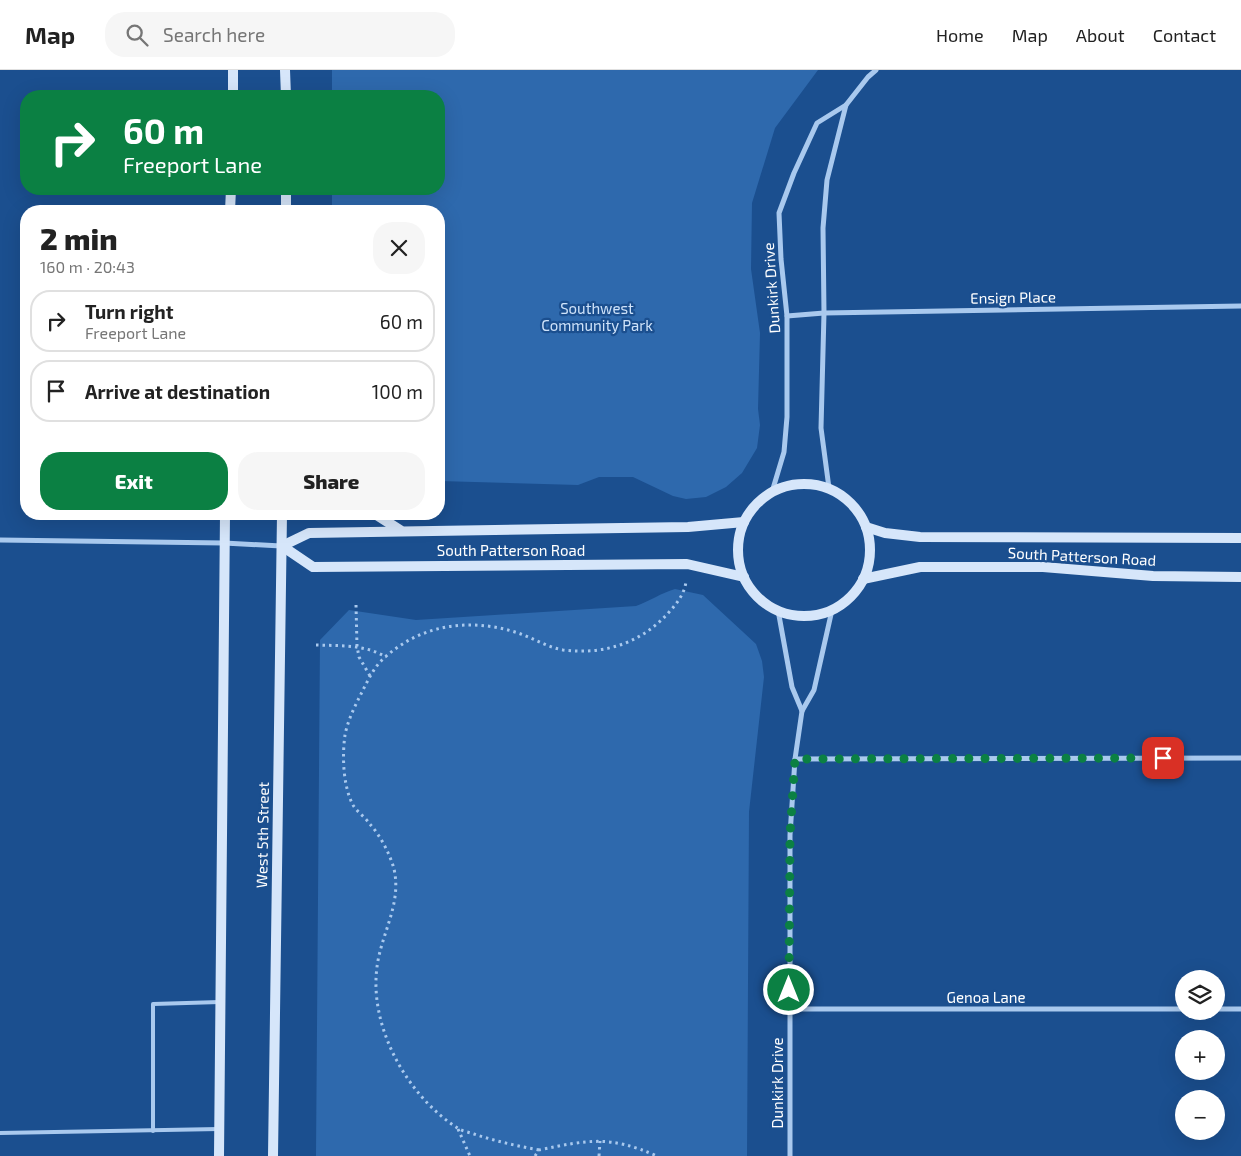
<!DOCTYPE html>
<meta charset="utf-8">
<style>
:root{--surface:#fff;--page:#f6f6f6;--text:#222;--muted:#767676;--line:#e0e0e0;--accent:#0b8043}
body{margin:0;font-family:"Exo 2",sans-serif;background:var(--page);color:var(--text);height:100vh;display:flex;flex-direction:column;font-size:19px;white-space:nowrap}
*{box-sizing:border-box;margin:0}
p{font-size:16px;color:var(--muted)}
.icon{flex:none;width:28px;height:28px;fill:none;stroke:currentColor;stroke-width:2;stroke-linecap:round;stroke-linejoin:round}
.map{position:relative;flex:1;overflow:hidden}
.panel{position:absolute;left:20px;top:135px;width:425px;height:315px;display:flex;flex-direction:column;background:var(--surface);border-radius:20px;box-shadow:0 5px 20px #0002}
.panel>*{flex:none}
.top-card{position:absolute;left:20px;top:20px;width:425px;height:105px;border-radius:20px;box-shadow:0 5px 20px #0002;background:#0b8043;color:#fff;overflow:hidden}
.controls{position:absolute;left:1175px;top:900px;display:grid;gap:10px}
.controls a{display:grid;place-items:center;width:50px;height:50px;border-radius:50%;background:var(--surface);box-shadow:0 5px 20px #0002;font-size:25px}
.pin{position:absolute;display:grid;place-items:center;width:42px;height:42px;color:#fff;margin:-21px;border-radius:10px;box-shadow:0 2px 8px #0006}
.me{position:absolute;width:55px;margin:-28px;rotate:0deg;stroke-linejoin:round;filter:drop-shadow(0 0 4px #0008)}
.turn{display:flex;align-items:center;gap:18px;height:105px;padding:0 20px;font-size:22px}
.turn .icon{width:65px;height:65px;stroke-width:2.5}
.turn b{display:block;font-size:35px;line-height:42px}
.round{display:grid;place-items:center;flex:none;width:52px;height:52px;border-radius:20px;background:var(--page)}
.headline{display:flex;align-items:center;justify-content:space-between;height:85px;padding:0 20px}
h1{font-size:30px;font-weight:800;line-height:38px}
.button{display:flex;gap:10px;margin-top:auto;padding:10px 20px}
.button a{flex:1;height:58px;border-radius:20px;background:var(--accent);color:#fff;font-size:20px;font-weight:800;line-height:58px;text-align:center}
.button a+a{background:var(--page);color:var(--text)}
ul{padding:0;list-style:none}
li{display:flex;align-items:center;gap:15px;height:62px;margin:0 10px 8px;padding:0 10px;border:2px solid var(--line);border-radius:20px}
li div{flex:1}
li b{display:block;font-size:19px}
li em{font-style:normal}
header{display:flex;align-items:center;gap:30px;box-sizing:border-box;height:70px;padding:0 25px;background:var(--surface);border-bottom:1px solid var(--line)}
header strong{font-size:24px}
nav{display:flex;gap:28px;margin-inline-start:auto;font-size:18px}
.search{width:350px;height:45px;background:var(--page);display:flex;align-items:center;gap:12px;box-sizing:border-box;padding:0 18px;border-radius:20px;color:var(--muted);font-size:19px}
.map>svg:first-child{display:block}
</style>
<header>
<strong>Map</strong>
<div class="search"><svg class="icon" aria-label="search" viewBox="0 0 24 24"><circle cx="10" cy="10" r="6"/><path d="M15 15l6 6"/></svg>Search here</div>
<nav><a>Home</a><a>Map</a><a>About</a><a>Contact</a></nav>
</header>
<div class="map">
<svg width="1241" height="1086" viewBox="0 0 1241 1086">
<rect width="100%" height="100%" fill="#1b4f8f"/>
<g fill="#2e69ad">
<polygon points="332,0 818,0 775,58 752,133 751,199 760,263 758,339 760,355 757,378 742,403 726,417 706,427 686,429 673,426 633,407 599,407 578,415 439,411 439,141 332,141 332,119 439,119 439,26 332,26"/>
<path d="M 675,519 L 703,525 L 756,574 L 762,591 L 764,607 L 749,742 L 747,1086 L 316,1086 L 320,570 L 349,540 L 416,550 L 636,536 C 650,531 661,523 675,519 Z"/>
</g>
<g fill="none" stroke-linecap="round" stroke-linejoin="round">
<g stroke="#a9c9ee" stroke-width="3" stroke-dasharray="2.5 4" stroke-linecap="butt">
<polyline points="356,535 357,576 359,587 370,606"/>
<path d="M 316,575 C 340,576 364,574 386,587"/>
<polyline points="458,1059 470,1086"/>
<path d="M 539,1080 C 517,1076 495,1071 474,1064 C 468,1062 461,1061 456,1057 C 407,1025 369,957 377,897 C 381,864 402,834 394,799 C 390,784 380,765 369,753 C 365,747 357,742 353,735 C 343,716 342,686 345,665 C 348,649 356,634 363,620 C 368,610 373,600 380,592 C 418,554 470,547 518,563 C 533,568 547,577 563,580 C 605,585 642,573 670,541 C 678,532 684,524 686,512"/>
<path d="M 535,1086 L 539,1080 C 588,1070 609,1065 657,1086"/>
<polyline points="599,1086 600,1071"/>
</g>
<g stroke="#a9c9ee" stroke-width="4">
<polyline points="153,1061 153,934 220,932"/>
<polyline points="0,1063 219,1059"/>
</g>
<g stroke="#a9c9ee" stroke-width="5">
<polyline points="787,246 824,243 1241,236"/>
<polyline points="829,418 821,358 824,243 823,158 827,110 846,35"/>
<polyline points="772,422 784,382 787,347 787,246 781,189 779,143 794,103 817,53 846,35 868,7 876,0"/>
<polyline points="0,470 224,473 281,476"/>
<polyline points="778,540 792,617 802,641"/>
<polyline points="795,689 1241,688"/>
<polyline points="789,939 1184,939"/>
<polyline points="1216,939 1241,939"/>
<polyline points="790,1086 790,765 795,689 802,641 814,620 832,540"/>
</g>
<g stroke="#d6e6fa" stroke-width="10">
<polyline points="285,0 286,26"/>
<polyline points="233,26 233,0"/>
<polyline points="286,119 286,141"/>
<polyline points="230,141 231,119"/>
<circle cx="804" cy="480" r="66"/>
<polyline points="375,444 400,460"/>
<polyline points="866,457 885,463 920,467 1241,468"/>
<polyline points="282,476 313,497 687,494 744,507"/>
<polyline points="282,476 309,463 688,457 744,452"/>
<polyline points="863,509 920,497 1043,497 1153,506 1241,507"/>
<polyline points="219,1086 225,444"/>
<polyline points="273,1086 282,444"/>
</g>
</g>
<g fill="none" stroke-linecap="round" stroke-linejoin="round">
<polyline stroke="#0b8043" stroke-width="9" stroke-dasharray="0 16.2" points="789,920 790,765 795,689 1163,688"/>
</g>
<g text-anchor="middle" dominant-baseline="central" stroke-width="4.5" stroke-linejoin="round" paint-order="stroke">
<g font-size="15" fill="#fff" stroke="#1b4f8f">
<text transform="translate(771 218) rotate(-94)">Dunkirk Drive</text>
<text transform="translate(1013 227) rotate(-1)">Ensign Place</text>
<text x="511" y="480">South Patterson Road</text>
<text transform="translate(1082 486) rotate(3)">South Patterson Road</text>
<text transform="translate(262 765) rotate(-89)">West 5th Street</text>
<text x="986" y="927">Genoa Lane</text>
<text transform="translate(777 1013) rotate(-90)">Dunkirk Drive</text>
</g>
<g font-size="15" fill="#cfe3fa" stroke="#1b4f8f">
<text x="597" y="238">Southwest<tspan x="597" dy="17">Community Park</tspan></text>
</g>
</g>
</svg>
<div class="controls">
<a><svg class="icon" aria-label="layers" viewBox="0 0 24 24"><path d="M12 4l9 5-9 5-9-5zM3 14l9 5 9-5"/></svg></a>
<a>+</a>
<a>−</a>
</div>
<div class="pin" style="left:1163px;top:688px;background:#d93025"><svg class="icon" aria-label="arrive" viewBox="0 0 24 24"><path d="M6 21V4h12l-3 4 3 4H6"/></svg></div>
<svg class="me" style="left:789px;top:920px" viewBox="-20 -20 40 40"><circle r="17" fill="#0b8043" stroke="#fff" stroke-width="3"/><path d="M0-11L8 9 0 5-8 9z" fill="#fff"/></svg>
<div class="top-card">
<div class="turn"><svg class="icon" aria-label="right" viewBox="0 0 24 24"><path d="M7 20v-9h11M14 6l5 5-5 5"/></svg><div><b>60 m</b>Freeport Lane</div></div>
</div>
<section class="panel">
<div class="headline"><div><h1>2 min</h1><p>160 m · 20:43</p></div><a class="round"><svg class="icon" aria-label="close" viewBox="0 0 24 24"><path d="M6 6l12 12M18 6L6 18"/></svg></a></div>
<ul>
<li><svg class="icon" aria-label="right" viewBox="0 0 24 24"><path d="M7 20v-9h11M14 6l5 5-5 5"/></svg><div><b>Turn right</b><p>Freeport Lane</p></div><em>60 m</em></li>
<li><svg class="icon" aria-label="arrive" viewBox="0 0 24 24"><path d="M6 21V4h12l-3 4 3 4H6"/></svg><div><b>Arrive at destination</b></div><em>100 m</em></li>
</ul>
<div class="button"><a>Exit</a><a>Share</a></div>
</section>
</div>
